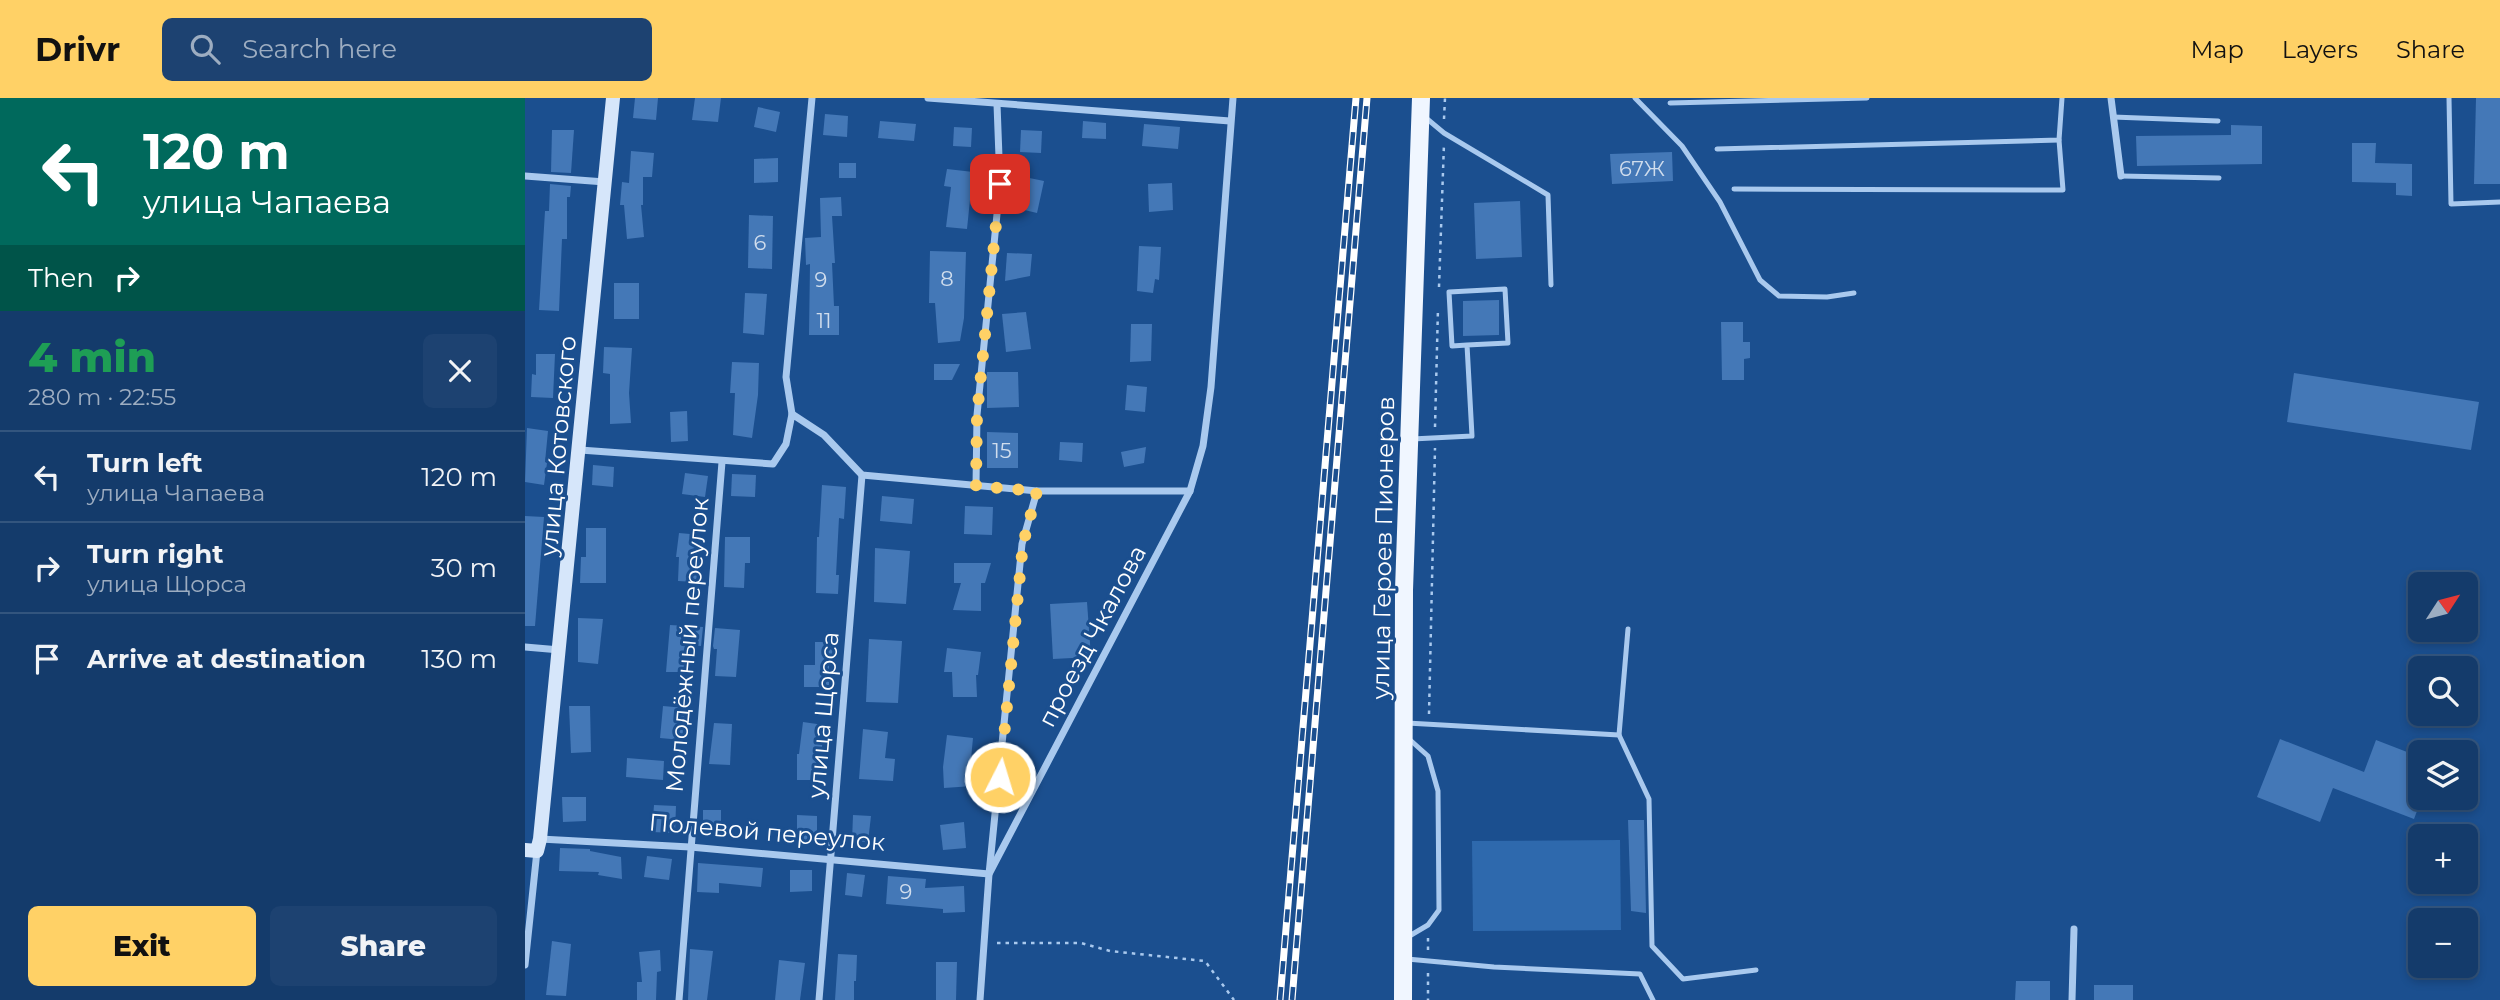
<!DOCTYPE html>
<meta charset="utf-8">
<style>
:root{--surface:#143b6b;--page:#1d4271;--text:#f1f3f6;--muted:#9dadc1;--line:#33557e;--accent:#ffd166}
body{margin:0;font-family:Montserrat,sans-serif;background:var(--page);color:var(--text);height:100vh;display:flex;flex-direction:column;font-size:26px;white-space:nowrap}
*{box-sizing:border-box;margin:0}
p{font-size:23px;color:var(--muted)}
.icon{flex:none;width:38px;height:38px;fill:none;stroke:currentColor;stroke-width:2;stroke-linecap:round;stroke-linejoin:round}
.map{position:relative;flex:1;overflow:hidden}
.drawer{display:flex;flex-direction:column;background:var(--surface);width:525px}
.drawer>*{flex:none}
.top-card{background:#00695c;color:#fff;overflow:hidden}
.needle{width:46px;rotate:54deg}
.tools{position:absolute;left:1883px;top:474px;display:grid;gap:14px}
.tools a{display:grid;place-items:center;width:70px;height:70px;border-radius:10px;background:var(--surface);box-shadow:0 4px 10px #0003,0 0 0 2px var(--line);font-size:35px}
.pin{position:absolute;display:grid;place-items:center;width:60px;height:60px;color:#fff;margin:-30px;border-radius:14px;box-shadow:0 4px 10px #0006}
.me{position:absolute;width:77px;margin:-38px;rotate:5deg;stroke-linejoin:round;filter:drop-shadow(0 0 5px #0008)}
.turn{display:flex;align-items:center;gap:24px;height:147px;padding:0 28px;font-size:32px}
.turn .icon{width:91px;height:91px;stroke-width:2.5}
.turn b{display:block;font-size:49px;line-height:60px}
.then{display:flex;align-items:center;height:66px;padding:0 28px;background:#0003;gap:14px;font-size:26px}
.round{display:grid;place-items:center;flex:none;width:74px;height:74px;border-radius:10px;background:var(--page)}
.headline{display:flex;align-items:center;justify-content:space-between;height:119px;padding:0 28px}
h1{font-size:42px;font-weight:800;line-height:52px;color:#1e9e55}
.primary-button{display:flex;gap:14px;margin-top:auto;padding:14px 28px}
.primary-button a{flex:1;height:80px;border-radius:10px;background:var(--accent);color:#111;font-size:28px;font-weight:800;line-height:80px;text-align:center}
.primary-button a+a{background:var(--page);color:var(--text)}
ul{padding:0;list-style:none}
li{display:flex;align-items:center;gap:21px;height:91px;padding:0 28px;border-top:2px solid var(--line)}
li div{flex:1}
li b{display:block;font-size:26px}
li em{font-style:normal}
header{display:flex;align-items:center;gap:42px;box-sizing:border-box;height:98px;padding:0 35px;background:var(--accent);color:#111}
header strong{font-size:33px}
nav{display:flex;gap:38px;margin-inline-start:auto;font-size:24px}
.search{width:490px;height:63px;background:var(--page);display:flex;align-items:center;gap:18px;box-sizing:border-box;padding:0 24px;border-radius:10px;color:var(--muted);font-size:26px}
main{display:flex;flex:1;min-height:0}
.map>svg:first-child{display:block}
</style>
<header>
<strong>Drivr</strong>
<div class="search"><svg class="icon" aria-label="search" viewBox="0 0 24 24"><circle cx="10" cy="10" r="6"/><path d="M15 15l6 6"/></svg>Search here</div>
<nav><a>Map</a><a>Layers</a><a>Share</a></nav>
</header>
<main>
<section class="drawer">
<div class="top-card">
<div class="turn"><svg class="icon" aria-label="left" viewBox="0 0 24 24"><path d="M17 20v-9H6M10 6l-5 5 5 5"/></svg><div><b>120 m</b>улица Чапаева</div></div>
<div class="then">Then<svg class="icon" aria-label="right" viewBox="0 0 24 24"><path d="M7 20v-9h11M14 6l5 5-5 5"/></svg></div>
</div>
<div class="headline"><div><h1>4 min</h1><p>280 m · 22:55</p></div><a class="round"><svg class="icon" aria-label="close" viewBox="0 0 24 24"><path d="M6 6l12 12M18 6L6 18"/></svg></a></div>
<ul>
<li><svg class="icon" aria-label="left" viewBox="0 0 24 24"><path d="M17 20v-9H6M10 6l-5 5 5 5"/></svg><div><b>Turn left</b><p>улица Чапаева</p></div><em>120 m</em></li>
<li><svg class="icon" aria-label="right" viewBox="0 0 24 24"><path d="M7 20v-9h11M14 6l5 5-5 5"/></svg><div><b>Turn right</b><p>улица Щорса</p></div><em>30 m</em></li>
<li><svg class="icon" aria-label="arrive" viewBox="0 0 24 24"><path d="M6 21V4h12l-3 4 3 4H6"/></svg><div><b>Arrive at destination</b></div><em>130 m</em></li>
</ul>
<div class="primary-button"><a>Exit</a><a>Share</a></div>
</section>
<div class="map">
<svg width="1975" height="902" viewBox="0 0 1975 902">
<rect width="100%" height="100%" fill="#1b4f8f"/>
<polygon fill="#2e69ad" points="1095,742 1096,832 948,833 947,743"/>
<g fill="#4478b7">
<polygon points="110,0 133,0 131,22 108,20"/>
<polygon points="170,0 196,0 193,24 167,22"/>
<polygon points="1951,0 1975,0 1975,86 1949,86"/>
<polygon points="233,9 255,14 251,34 229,29"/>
<polygon points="300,16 323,18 322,39 298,37"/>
<polygon points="355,23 391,26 389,43 353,40"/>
<polygon points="558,23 581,25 581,41 557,40"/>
<polygon points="619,26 655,29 653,51 617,48"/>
<polygon points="1706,27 1737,28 1737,66 1612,68 1611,38 1706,37"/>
<polygon points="429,29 447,30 446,49 428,48"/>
<polygon points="27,32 49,32 46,75 26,74"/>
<polygon points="496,32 517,33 516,55 495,54"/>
<polygon points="1827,45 1851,45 1850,65 1887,66 1887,98 1871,97 1871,85 1827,84"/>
<polygon points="106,53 129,55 127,79 118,79 118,107 116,107 119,139 102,141 99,107 95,107 97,84 104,85"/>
<polygon points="1147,54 1148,83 1087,86 1085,56"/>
<polygon points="253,60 253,84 229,85 229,61"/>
<rect x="314" y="65" width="17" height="15"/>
<polygon points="422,71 457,75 455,93 446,92 442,131 421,129 426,89 419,88"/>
<polygon points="490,77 519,83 512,115 482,108"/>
<polygon points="647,85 648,112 624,114 623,86"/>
<polygon points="25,86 46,88 45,99 42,99 42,141 37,141 34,213 14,212 20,113 24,113"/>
<polygon points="316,99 317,118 307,118 310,165 307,165 309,208 314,208 314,237 284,237 285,166 281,167 280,140 296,139 295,100"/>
<polygon points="995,103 997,159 951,161 949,105"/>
<polygon points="224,117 248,118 247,171 223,170"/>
<polygon points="614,148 636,149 634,182 630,181 628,195 612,193"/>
<polygon points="405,153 441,154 439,220 435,243 413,245 410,205 404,205"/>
<polygon points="482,155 507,156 505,178 480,183"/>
<rect x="89" y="185" width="25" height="36"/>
<polygon points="220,195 242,196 239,237 218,235"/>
<polygon points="974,202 974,237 938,238 938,203"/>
<polygon points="501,214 506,251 481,254 477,216"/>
<polygon points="1196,224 1218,224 1218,244 1225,244 1225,260 1219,261 1219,282 1197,282"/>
<polygon points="606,226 627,226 626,263 605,264"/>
<polygon points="79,249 107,250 104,295 106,325 85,326 85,276 78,275"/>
<polygon points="11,256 30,256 28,300 6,299 7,276 11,277"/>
<polygon points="207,264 234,265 233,297 227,340 208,337 210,295 205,295"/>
<polygon points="409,266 435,266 427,282 409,282"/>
<polygon points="462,274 493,274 494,309 462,310"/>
<polygon points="1769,275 1954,304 1946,352 1762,324"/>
<polygon points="602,287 622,289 620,314 600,312"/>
<polygon points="162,313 163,343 146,344 145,314"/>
<polygon points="2,330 23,333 20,364 22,365 19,387 0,384"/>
<polygon points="462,334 493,335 493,370 462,370"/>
<polygon points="535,344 558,345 557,364 534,362"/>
<polygon points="621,349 619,365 599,369 596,354"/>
<polygon points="68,367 89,369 88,389 67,387"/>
<polygon points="160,375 183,378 180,399 157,396"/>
<polygon points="207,376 231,377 230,399 206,398"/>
<polygon points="297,387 321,389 319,421 314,420 311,477 314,477 313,496 291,495 292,439 294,439"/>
<polygon points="357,398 389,401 387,426 355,423"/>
<polygon points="440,408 468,409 467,437 439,436"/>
<polygon points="0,418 19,419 10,528 0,528"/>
<polygon points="61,430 81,430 81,485 55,485 56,459 61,459"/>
<polygon points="154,435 176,437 171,484 153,483 154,459 151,459"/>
<polygon points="200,439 225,439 225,465 220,465 219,490 199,489"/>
<polygon points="350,450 385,453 381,506 349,504"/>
<polygon points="429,465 466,465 460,485 456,485 456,513 428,512 436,485 429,485"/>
<polygon points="562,504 566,559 528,561 525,506"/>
<polygon points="53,520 78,521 73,566 53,564"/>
<polygon points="145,527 178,529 176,548 163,547 163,574 141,574"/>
<polygon points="190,530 215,532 211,579 190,578 192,551 189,551 188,548"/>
<polygon points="344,541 377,543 373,605 341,604"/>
<polygon points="290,544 308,544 307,560 304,560 304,589 279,589 279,567 290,567"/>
<polygon points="422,550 456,554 453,577 451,577 452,599 428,599 427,574 419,574"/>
<polygon points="44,608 65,608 66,654 46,655"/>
<polygon points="138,608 160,610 157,642 135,640"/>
<polygon points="278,624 299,627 294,682 272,682 272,656 274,656"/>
<polygon points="189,625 207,626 205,667 184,666"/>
<polygon points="338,631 363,634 360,660 370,661 368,683 334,681"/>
<polygon points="422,637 448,640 446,661 448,688 419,690 418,669"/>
<polygon points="1755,641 1839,674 1851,642 1895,659 1895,705 1889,721 1808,690 1795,724 1732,699"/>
<polygon points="102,660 139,663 138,682 101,679"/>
<polygon points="37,699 61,699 61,723 38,724"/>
<polygon points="129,707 151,708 150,735 127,734"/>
<polygon points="178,712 196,712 196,737 178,736"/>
<polygon points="272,717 292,718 292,742 272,742"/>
<polygon points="328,717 346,718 343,744 327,743"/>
<polygon points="1103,722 1119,722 1121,815 1106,813"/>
<polygon points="439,724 441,750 418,752 415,727"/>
<polygon points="35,750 65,751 65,753 96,759 97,781 73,777 74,774 34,773"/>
<polygon points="122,758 147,761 144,782 119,779"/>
<polygon points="173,765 238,770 236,789 194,785 194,795 172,794"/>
<polygon points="265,772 287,772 287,793 265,794"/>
<polygon points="322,775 340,777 337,799 320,797"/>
<polygon points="363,778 401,781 400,790 439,788 440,814 418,815 418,811 361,806"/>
<polygon points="27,843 46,846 41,898 21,897"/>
<polygon points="165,851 188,853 182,902 163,902"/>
<polygon points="135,852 136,873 132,874 131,902 112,902 112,884 117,884 114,854"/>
<polygon points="313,856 332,857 331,883 329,883 329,902 310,902"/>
<polygon points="254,862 280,865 275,902 250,902"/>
<polygon points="411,864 432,864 431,902 411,902"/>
<polygon points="1491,883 1525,883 1525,902 1490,902"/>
<rect x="1569" y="887" width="39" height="15"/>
</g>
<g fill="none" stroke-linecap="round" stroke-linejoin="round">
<g stroke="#a9c9ee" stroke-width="2.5" stroke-dasharray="3.5 5" stroke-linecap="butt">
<polyline points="919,21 920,0"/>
<polyline points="914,189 919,45"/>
<polyline points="910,329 913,210"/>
<polyline points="904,616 910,350"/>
<polyline points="903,840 903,854"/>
<polyline points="472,845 556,845 585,853 680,863 709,902"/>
<polyline points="903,875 903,902"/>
</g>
<g stroke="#a9c9ee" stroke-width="5">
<polyline points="1110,0 1157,48 1195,104 1235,182 1254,198 1302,199 1329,195"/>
<polyline points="1924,0 1926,106 1975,104"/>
<polyline points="1145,5 1342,0"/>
<polyline points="1588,19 1693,23"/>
<polyline points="901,20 919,35 1023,97 1026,187"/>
<polyline points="1192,51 1534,42 1537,0"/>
<polyline points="1596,78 1694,80"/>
<polyline points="1209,91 1538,92 1534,42"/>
<polyline points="887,341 947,338 942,247 927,248 924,194 980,191 983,245 942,247"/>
<polyline points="882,625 1094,637 1124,701 1127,848 1158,881 1231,872"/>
<polyline points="1094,637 1103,531"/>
<polyline points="881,840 903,827 914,812 913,693 903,658 884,641"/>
<polyline points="882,861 969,869 1115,876 1128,902"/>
</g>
<g stroke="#a9c9ee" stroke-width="7">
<polyline points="403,0 705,23"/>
<polyline points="1586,0 1596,78"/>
<polyline points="0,78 80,84"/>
<polyline points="267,316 261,279 287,0"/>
<polyline points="55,352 248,366 261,346 267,316 299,337 337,377 512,393 665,393"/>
<polyline points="451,388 452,317 475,86 472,6"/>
<polyline points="0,549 35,552"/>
<polyline points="15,741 165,749 464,776 497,446 512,393"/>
<polyline points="0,867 12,753"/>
<polyline points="154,902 197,364"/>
<polyline points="294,902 337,377"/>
<polyline points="455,902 464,776 665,393 678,348 686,289 708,0"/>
<polyline points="1547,902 1549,831"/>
</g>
<polyline stroke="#d6e6fa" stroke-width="14" points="0,752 12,753 15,741 88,0"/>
<polyline stroke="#f0f6ff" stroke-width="18" points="878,902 879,492 896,0"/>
<defs>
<g id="rail">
<polyline points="755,902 831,0"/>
<polyline points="767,902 842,0"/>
</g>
</defs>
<use href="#rail" stroke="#fff" stroke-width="7"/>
<use href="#rail" stroke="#1b4f8f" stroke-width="4.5" stroke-dasharray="13" stroke-linecap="butt"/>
</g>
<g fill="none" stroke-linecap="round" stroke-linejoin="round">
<polyline stroke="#ffd166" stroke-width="12" stroke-dasharray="0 21.6" points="475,86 452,317 451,388 512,393 498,446 475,679"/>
</g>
<g text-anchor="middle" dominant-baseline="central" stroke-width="6" stroke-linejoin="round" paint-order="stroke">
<g font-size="21" fill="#d0dded">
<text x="1117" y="70">67Ж</text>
<text x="235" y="144">6</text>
<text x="422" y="180">8</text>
<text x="296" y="181">9</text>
<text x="299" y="222">11</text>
<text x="477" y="352">15</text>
<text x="381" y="793">9</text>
</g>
<g font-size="24" fill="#fff" stroke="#1b4f8f">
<text transform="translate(33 348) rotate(-85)">улица Котовского</text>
<text transform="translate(858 450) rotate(-89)">улица Героев Пионеров</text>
<text transform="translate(567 538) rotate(-62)">проезд Чкалова</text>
<text transform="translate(162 547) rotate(-85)">Молодёжный переулок</text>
<text transform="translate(298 617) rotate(-85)">улица Щорса</text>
<text transform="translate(242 734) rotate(5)">Полевой переулок</text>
</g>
</g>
</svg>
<div class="tools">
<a><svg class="needle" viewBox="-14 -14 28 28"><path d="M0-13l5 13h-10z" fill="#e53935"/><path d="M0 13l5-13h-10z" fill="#9dadc1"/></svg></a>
<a><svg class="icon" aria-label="search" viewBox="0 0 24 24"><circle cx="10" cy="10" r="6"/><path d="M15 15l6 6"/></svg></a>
<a><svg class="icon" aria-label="layers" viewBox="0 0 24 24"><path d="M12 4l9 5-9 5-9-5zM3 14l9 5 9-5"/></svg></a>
<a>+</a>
<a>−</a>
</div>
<div class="pin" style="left:475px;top:86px;background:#d93025"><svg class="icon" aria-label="arrive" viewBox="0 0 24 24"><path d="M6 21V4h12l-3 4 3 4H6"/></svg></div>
<svg class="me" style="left:475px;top:679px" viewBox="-20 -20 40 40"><circle r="17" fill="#ffd166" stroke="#fff" stroke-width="3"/><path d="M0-11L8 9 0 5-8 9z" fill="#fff"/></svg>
</div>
</main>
